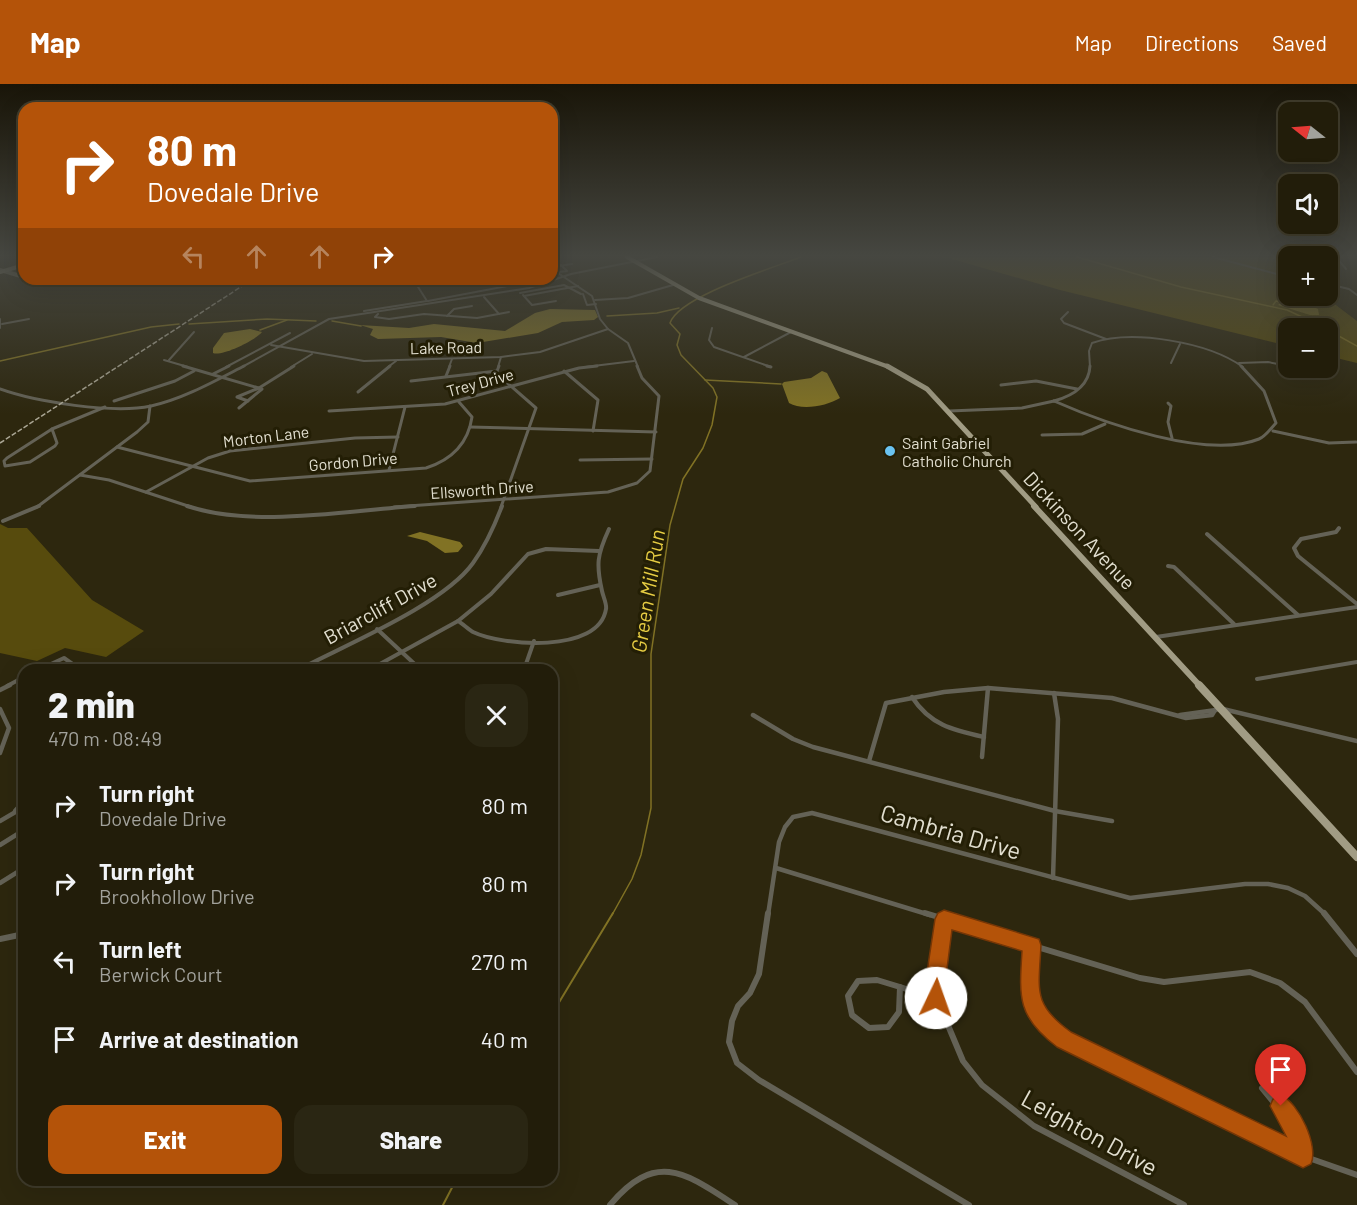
<!DOCTYPE html>
<meta charset="utf-8">
<style>
:root{--surface:#221d0a;--page:#2a2613;--text:#f1f3f6;--muted:#a2a29c;--line:#3f3b2b;--accent:#b45309}
body{margin:0;font-family:Barlow,sans-serif;background:var(--page);color:var(--text);height:100vh;display:flex;flex-direction:column;font-size:22px;white-space:nowrap}
*{box-sizing:border-box;margin:0}
p{font-size:20px;color:var(--muted)}
.icon{flex:none;width:33px;height:33px;fill:none;stroke:currentColor;stroke-width:2;stroke-linecap:round;stroke-linejoin:round}
.map{position:relative;flex:1;overflow:hidden}
.panel{position:absolute;left:18px;top:580px;width:540px;height:522px;display:flex;flex-direction:column;background:var(--surface);border-radius:18px;box-shadow:0 6px 24px #0002,0 0 0 2px var(--line)}
.panel>*{flex:none}
.banner{position:absolute;left:18px;top:18px;width:540px;height:183px;border-radius:18px;box-shadow:0 6px 24px #0002,0 0 0 2px var(--line);background:#b45309;color:#fff;overflow:hidden}
.needle{width:39px;rotate:287deg}
.buttons{position:absolute;left:1278px;top:18px;display:grid;gap:12px}
.buttons a{display:grid;place-items:center;width:60px;height:60px;border-radius:12px;background:var(--surface);box-shadow:0 6px 24px #0002,0 0 0 2px var(--line);font-size:30px}
.pin{position:absolute;display:grid;place-items:center;width:51px;height:51px;color:#fff;margin:-62px -26px;border-radius:50% 50% 50% 0;rotate:-45deg;box-shadow:0 0 6px #0007}
.pin .icon{rotate:45deg}
.me{position:absolute;width:66px;margin:-33px;rotate:3deg;stroke-linejoin:round;filter:drop-shadow(0 0 4px #0008)}
.turn{display:flex;align-items:center;gap:21px;height:126px;padding:0 30px;font-size:27px}
.turn .icon{width:78px;height:78px;stroke-width:2.5}
.turn b{display:block;font-size:42px;line-height:51px}
.lanes{display:flex;align-items:center;height:57px;padding:0 30px;background:#0003;justify-content:center;gap:30px;direction:ltr}
.lanes .off{opacity:.35}
.round{display:grid;place-items:center;flex:none;width:63px;height:63px;border-radius:18px;background:var(--page)}
.headline{display:flex;align-items:center;justify-content:space-between;height:102px;padding:0 30px}
h1{font-size:36px;font-weight:800;line-height:45px}
.cta{display:flex;gap:12px;margin-top:auto;padding:12px 30px}
.cta a{flex:1;height:69px;border-radius:18px;background:var(--accent);color:#fff;font-size:24px;font-weight:800;line-height:69px;text-align:center}
.cta a+a{background:var(--page);color:var(--text)}
ul{padding:0;list-style:none}
li{display:flex;align-items:center;gap:18px;height:78px;padding:0 30px}
li div{flex:1}
li b{display:block;font-size:22px}
li em{font-style:normal}
header{display:flex;align-items:center;gap:36px;box-sizing:border-box;height:84px;padding:0 30px;background:var(--accent);color:#fff}
header strong{font-size:28px}
nav{display:flex;gap:33px;margin-inline-start:auto;font-size:21px}
.map>svg:first-child{display:block}
</style>
<header>
<strong>Map</strong>
<nav><a>Map</a><a>Directions</a><a>Saved</a></nav>
</header>
<div class="map">
<svg width="1357" height="1121" viewBox="0 0 1357 1121">
<rect width="100%" height="100%" fill="#2d270e"/>
<g fill="#574b0d">
<polygon points="945,173 1288,173 1288,212 1324,212 1357,237 1357,279 1328,272 1328,244 1288,244 1288,262 1060,206"/>
<polygon points="0,440 8,444 27,444 92,516 144,547 106,573 65,564 37,577 0,569"/>
</g>
<g fill="#817224">
<polygon points="1284,216 1305,219 1318,225 1319,231 1310,231 1278,221"/>
<polygon points="550,225 595,226 598,233 594,236 562,238 538,249 477,259 441,253 378,255 370,251 373,245 360,241 409,244 434,240 505,247 535,229"/>
<path d="M 250,245 L 262,248 C 256,256 221,273 213,269 L 213,264 L 224,249 Z"/>
<path d="M 822,287 L 827,289 L 840,314 C 827,322 802,327 789,319 L 782,300 L 784,298 L 811,294 Z"/>
<polygon points="420,448 460,458 463,462 458,468 445,469 427,457 407,452"/>
</g>
<g fill="none" stroke-linecap="round" stroke-linejoin="round">
<g stroke="#817224" stroke-width="1.5">
<polyline points="1077,173 1181,203 1287,226 1326,244"/>
<polyline points="254,199 272,195"/>
<polyline points="1273,221 1276,217 1280,218"/>
<polyline points="607,232 657,229 679,224"/>
<polyline points="332,237 361,242"/>
<polyline points="189,240 267,235 316,237"/>
<polyline points="260,246 287,236"/>
<polyline points="1328,246 1357,262"/>
<polyline points="0,277 151,243 179,240"/>
<polyline points="705,296 781,300"/>
<path d="M 612,831 L 632,795 L 641,771 L 651,724 L 651,570 L 670,441 L 683,395 L 703,364 L 712,341 L 717,313 L 713,304 L 681,271 L 677,261 L 680,250 L 670,239 C 679,212 773,184 801,173"/>
</g>
<g stroke="#817224" stroke-width="2">
<polyline points="552,930 613,829"/>
<polyline points="443,1121 456,1096"/>
</g>
<g stroke="#646256" stroke-width="2">
<polyline points="552,173 555,173"/>
<polyline points="1213,173 1288,193"/>
<polyline points="1336,173 1346,185"/>
<polyline points="552,183 572,180"/>
<polyline points="552,185 592,212 600,235 608,245 628,259 638,283"/>
<polyline points="559,188 567,187 561,181"/>
<polyline points="413,195 427,217"/>
<polyline points="1328,200 1349,205 1357,211"/>
<polyline points="520,209 564,201 581,210"/>
<polyline points="583,210 587,221 596,220"/>
<polyline points="523,211 532,221 556,217"/>
<polyline points="524,212 578,202"/>
<polyline points="484,213 499,230"/>
<polyline points="595,216 628,214 673,201"/>
<polyline points="428,217 545,195"/>
<polyline points="364,227 427,217"/>
<polyline points="1068,228 1061,235 1064,239 1106,255"/>
<polyline points="378,230 375,233 389,235 424,230 477,234 509,228"/>
<polyline points="447,232 454,225 472,222"/>
<polyline points="0,235 0,244"/>
<polyline points="2,240 29,235"/>
<polyline points="712,244 709,256 714,263 771,283"/>
<polyline points="271,261 364,277 501,273 540,268 608,245"/>
<polyline points="744,273 791,248"/>
<polyline points="164,276 188,283"/>
<polyline points="169,276 194,248"/>
<polyline points="1171,279 1180,260"/>
<polyline points="1239,279 1268,278 1288,282"/>
<polyline points="226,283 290,249"/>
<polyline points="242,283 329,235 529,204 571,190 657,173"/>
<polyline points="291,283 312,270"/>
<polyline points="388,283 396,277"/>
<polyline points="449,283 452,275"/>
<polyline points="498,283 501,273"/>
<polyline points="585,283 634,277"/>
<path d="M 1090,283 L 1089,267 L 1092,259 C 1132,245 1208,258 1243,283"/>
</g>
<g stroke="#646256" stroke-width="3">
<polyline points="183,282 262,305 239,324"/>
<polyline points="767,282 771,283"/>
<polyline points="497,287 499,282"/>
<polyline points="564,287 598,316 593,347"/>
<polyline points="213,290 229,282"/>
<polyline points="446,292 450,282"/>
<polyline points="411,297 497,287"/>
<polyline points="1001,301 1036,297 1077,305"/>
<path d="M 0,305 C 36,318 113,330 151,322 C 183,315 215,297 244,282"/>
<polyline points="358,308 390,282"/>
<polyline points="114,317 175,297 194,287"/>
<polyline points="248,317 237,313 259,304 294,282"/>
<path d="M 1054,317 C 1104,339 1207,376 1259,355 C 1266,352 1271,344 1276,339 L 1264,307 L 1241,282"/>
<path d="M 1054,317 C 1072,312 1089,302 1090,282"/>
<polyline points="1168,319 1171,322 1168,338 1172,354"/>
<polyline points="329,327 445,320 579,284 597,282"/>
<polyline points="949,327 1022,324 1054,317"/>
<polyline points="470,343 656,348"/>
<polygon points="52,345 57,359 55,362 30,378 5,382 4,377 7,374"/>
<polyline points="52,345 105,323"/>
<polyline points="1273,347 1329,359 1356,358"/>
<polyline points="1042,351 1082,350 1105,340"/>
<path d="M 117,363 L 250,397 L 426,384 C 451,376 468,360 472,333 L 459,318"/>
<polyline points="580,376 652,375"/>
<polyline points="389,386 405,323"/>
<polyline points="80,391 109,396 191,423"/>
<polyline points="146,408 208,374 230,367 355,354 398,353"/>
<polyline points="37,423 137,348 148,338 150,322"/>
<polyline points="394,423 608,408 637,399 650,387 659,312 642,294 637,282"/>
<polyline points="501,423 536,324 503,295"/>
</g>
<g stroke="#646256" stroke-width="4">
<path d="M 187,422 C 253,444 345,427 415,422"/>
<polyline points="3,437 39,422"/>
<polyline points="1339,444 1336,448 1301,455 1294,464 1298,472 1357,520"/>
<polyline points="1207,450 1298,531"/>
<polyline points="1168,482 1174,483 1234,540"/>
<polyline points="558,511 600,501"/>
<path d="M 458,537 C 463,540 468,545 473,548 C 502,562 599,570 606,525 C 607,520 603,512 602,507 C 596,480 597,471 609,445"/>
<polyline points="377,545 421,586"/>
<polyline points="1156,553 1357,523"/>
<polyline points="526,580 534,557"/>
<polyline points="38,586 64,574 81,586"/>
<path d="M 298,586 C 345,561 443,521 473,479 C 486,461 494,443 502,422"/>
<polyline points="369,586 458,537 491,510 528,470 546,465 599,467"/>
<polyline points="1257,595 1357,578"/>
<polyline points="7,602 24,593"/>
</g>
<g stroke="#646256" stroke-width="4.5">
<polyline points="0,606 10,601"/>
<path d="M 912,613 C 930,641 953,646 984,653"/>
<polyline points="0,625 9,644 0,669"/>
<polyline points="1223,625 1357,657"/>
<polyline points="753,631 793,655 813,663 1055,727 1112,737"/>
<polyline points="1180,631 1216,626"/>
<polyline points="982,673 988,604"/>
<polyline points="869,677 886,619 944,608 988,604 1112,614 1186,634 1212,631 1215,626"/>
<polyline points="15,727 24,717"/>
<polyline points="0,737 24,723"/>
<polyline points="0,761 24,746"/>
<polyline points="776,784 930,831"/>
<polyline points="1053,794 1058,635 1054,609"/>
<polyline points="0,799 24,784"/>
<polyline points="768,831 779,758 785,743 793,733 812,729 1130,814 1245,800 1268,800 1288,804 1305,812 1326,831"/>
</g>
<g stroke="#646256" stroke-width="6">
<polyline points="768,829 759,890 750,909 738,922 732,937 729,958 737,979 759,996 969,1121"/>
<polyline points="925,829 1140,894 1164,898 1250,888 1280,899 1305,918 1357,988"/>
<polyline points="1324,829 1357,870"/>
<polyline points="944,835 934,908 963,977 982,1001 1034,1042 1184,1121"/>
<polyline points="0,855 24,850"/>
<path d="M 1032,862 C 1029,907 1026,925 1064,955 L 1303,1072 L 1357,1091"/>
<polygon points="877,896 900,903 899,928 888,943 869,944 852,931 848,912 858,897"/>
<polyline points="900,903 935,914"/>
<polyline points="1262,1004 1294,1043 1303,1072"/>
<path d="M 610,1121 C 656,1066 686,1089 735,1121"/>
</g>
<g stroke="#878370" stroke-width="4">
<polyline points="0,186 24,193"/>
<polyline points="31,195 72,199 142,195"/>
</g>
<g stroke="#a19c84" stroke-width="4">
<polyline points="627,173 699,214 889,283"/>
<polyline points="0,188 24,181"/>
</g>
<polyline stroke="#a19c84" stroke-width="5" points="887,282 927,305 1036,423"/>
<polyline stroke="#a19c84" stroke-width="6" points="1034,422 1200,602"/>
<polyline stroke="#a19c84" stroke-width="8" points="1199,601 1357,773"/>
<polyline stroke="#aaa694" stroke-width="1.5" stroke-dasharray="5 2" stroke-linecap="butt" points="0,359 253,195"/>
</g>
<linearGradient id="sky" x2="0" y2="1"><stop stop-color="#191508"/><stop offset="0.52" stop-color="#464741"/><stop offset="1" stop-color="#464741" stop-opacity="0"/></linearGradient>
<rect width="1357" height="330" fill="url(#sky)"/>
<path fill="#b45309" stroke="#753606" stroke-width="1.5" d="M 944,826 L 1039,855 L 1041,861 C 1039,906 1032,920 1071,948 L 1286,1052 L 1270,1022 L 1273,1015 L 1281,1011 C 1299,1019 1319,1062 1311,1080 L 1303,1084 L 1295,1080 L 1057,963 C 1017,933 1019,913 1022,867 L 952,846 L 944,908 L 946,914 L 943,921 L 936,924 L 929,921 L 924,908 L 935,835 L 938,829 Z"/>
<circle fill="#6ac3f1" stroke="#231e05" stroke-width="2" cx="890" cy="367" r="6"/>
<g text-anchor="middle" dominant-baseline="central" stroke-width="6" stroke-linejoin="round" paint-order="stroke">
<g font-size="16" fill="#e2dfd0" stroke="#231e05">
<text transform="translate(446 263) rotate(-1)">Lake Road</text>
<text transform="translate(480 298) rotate(-15)">Trey Drive</text>
<text transform="translate(266 352) rotate(-7)">Morton Lane</text>
<text transform="translate(353 377) rotate(-5)">Gordon Drive</text>
<text transform="translate(482 405) rotate(-4)">Ellsworth Drive</text>
</g>
<g font-size="16" fill="#e2dfd0" stroke="#231e05" text-anchor="start">
<text x="902" y="358">Saint Gabriel<tspan x="902" dy="18">Catholic Church</tspan></text>
</g>
<g font-size="20" fill="#e2dfd0" stroke="#231e05">
<text transform="translate(1080 446) rotate(47)">Dickinson Avenue</text>
<text transform="translate(380 524) rotate(-29)">Briarcliff Drive</text>
</g>
<g font-size="21" font-style="italic" fill="#e6cc43" stroke="#231e05">
<text transform="translate(647 507) rotate(-81)">Green Mill Run</text>
</g>
<g font-size="24" fill="#e2dfd0" stroke="#231e05">
<text transform="translate(951 747) rotate(16)">Cambria Drive</text>
<text transform="translate(1090 1048) rotate(29)">Leighton Drive</text>
</g>
</g>
</svg>
<div class="buttons">
<a><svg class="needle" viewBox="-14 -14 28 28"><path d="M0-13l5 13h-10z" fill="#e53935"/><path d="M0 13l5-13h-10z" fill="#a2a29c"/></svg></a>
<a><svg class="icon" aria-label="sound" viewBox="0 0 24 24"><path d="M4 9h4l5-4v14l-5-4H4zM17 9q2 3 0 6"/></svg></a>
<a>+</a>
<a>−</a>
</div>
<div class="pin" style="left:1281px;top:1022px;background:#d93025"><svg class="icon" aria-label="arrive" viewBox="0 0 24 24"><path d="M6 21V4h12l-3 4 3 4H6"/></svg></div>
<svg class="me" style="left:936px;top:914px" viewBox="-20 -20 40 40"><circle r="19" fill="#fff"/><path d="M0-13L10 11 0 6-10 11z" fill="#b45309"/></svg>
<div class="banner">
<div class="turn"><svg class="icon" aria-label="right" viewBox="0 0 24 24"><path d="M7 20v-9h11M14 6l5 5-5 5"/></svg><div><b>80 m</b>Dovedale Drive</div></div>
<div class="lanes"><svg class="icon off" aria-label="left" viewBox="0 0 24 24"><path d="M17 20v-9H6M10 6l-5 5 5 5"/></svg><svg class="icon off" aria-label="ahead" viewBox="0 0 24 24"><path d="M12 20V5M6 11l6-6 6 6"/></svg><svg class="icon off" aria-label="ahead" viewBox="0 0 24 24"><path d="M12 20V5M6 11l6-6 6 6"/></svg><svg class="icon" aria-label="right" viewBox="0 0 24 24"><path d="M7 20v-9h11M14 6l5 5-5 5"/></svg></div>
</div>
<section class="panel">
<div class="headline"><div><h1>2 min</h1><p>470 m · 08:49</p></div><a class="round"><svg class="icon" aria-label="close" viewBox="0 0 24 24"><path d="M6 6l12 12M18 6L6 18"/></svg></a></div>
<ul>
<li><svg class="icon" aria-label="right" viewBox="0 0 24 24"><path d="M7 20v-9h11M14 6l5 5-5 5"/></svg><div><b>Turn right</b><p>Dovedale Drive</p></div><em>80 m</em></li>
<li><svg class="icon" aria-label="right" viewBox="0 0 24 24"><path d="M7 20v-9h11M14 6l5 5-5 5"/></svg><div><b>Turn right</b><p>Brookhollow Drive</p></div><em>80 m</em></li>
<li><svg class="icon" aria-label="left" viewBox="0 0 24 24"><path d="M17 20v-9H6M10 6l-5 5 5 5"/></svg><div><b>Turn left</b><p>Berwick Court</p></div><em>270 m</em></li>
<li><svg class="icon" aria-label="arrive" viewBox="0 0 24 24"><path d="M6 21V4h12l-3 4 3 4H6"/></svg><div><b>Arrive at destination</b></div><em>40 m</em></li>
</ul>
<div class="cta"><a>Exit</a><a>Share</a></div>
</section>
</div>
